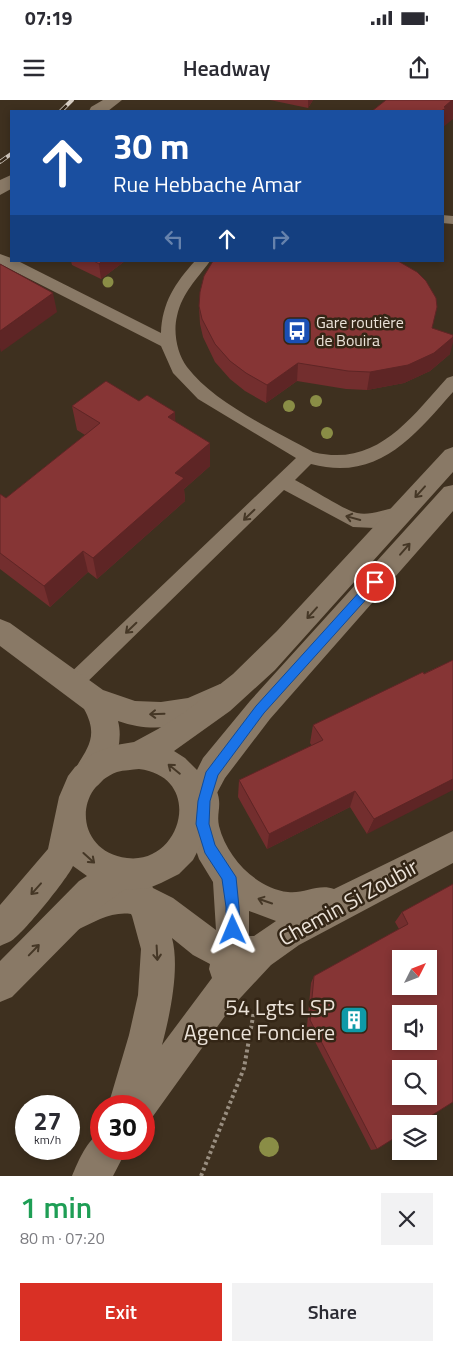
<!DOCTYPE html>
<meta charset="utf-8">
<style>
:root{--surface:#fff;--page:#f2f2f3;--text:#2b2b33;--muted:#7c7c81;--accent:#d93025}
body{margin:0;font-family:"Titillium Web",sans-serif;background:var(--page);color:var(--text);height:100vh;display:flex;flex-direction:column;font-size:19px;white-space:nowrap}
*{box-sizing:border-box;margin:0}
p{font-size:16px;color:var(--muted)}
.icon{flex:none;width:28px;height:28px;fill:none;stroke:currentColor;stroke-width:2;stroke-linecap:round;stroke-linejoin:round}
.map{position:relative;height:1076px;overflow:hidden}
.details{display:flex;flex-direction:column;background:var(--surface);flex:1}
.details>*{flex:none}
.hud{position:absolute;left:10px;top:10px;width:434px;height:152px;border-radius:0px;box-shadow:0 2px 8px #0003;background:#1a4fa0;color:#fff;overflow:hidden}
.needle{width:32px;rotate:48deg}
.tools{position:absolute;left:392px;top:850px;display:grid;gap:10px}
.tools a{display:grid;place-items:center;width:45px;height:45px;border-radius:0px;background:var(--surface);box-shadow:0 2px 8px #0003;font-size:25px}
.speed{position:absolute;left:15px;top:995px;display:flex;gap:10px;font-size:25px;font-weight:700;text-align:center}
.speed>*{display:grid;place-content:center;width:65px;height:65px;border-radius:50%;background:var(--surface);box-shadow:0 2px 8px #0003;line-height:1}
.speed small{font-size:12px;font-weight:400}
.speed .limit{border:8px solid #d22;background:#fff;color:#111}
.pin{position:absolute;display:grid;place-items:center;width:42px;height:42px;color:#fff;margin:-21px;border:2px solid #fff;border-radius:50%;box-shadow:0 1px 5px #0007}
.me{position:absolute;width:55px;margin:-28px;rotate:359deg;stroke-linejoin:round;filter:drop-shadow(0 0 4px #0008)}
.turn{display:flex;align-items:center;gap:18px;height:105px;padding:0 20px;font-size:22px}
.turn .icon{width:65px;height:65px;stroke-width:2.5}
.turn b{display:block;font-size:35px;line-height:42px}
.lanes{display:flex;align-items:center;height:48px;padding:0 20px;background:#0003;justify-content:center;gap:25px;direction:ltr}
.lanes .off{opacity:.35}
.round{display:grid;place-items:center;flex:none;width:52px;height:52px;border-radius:0px;background:var(--page)}
.overview{display:flex;align-items:center;justify-content:space-between;height:85px;padding:0 20px}
h1{font-size:30px;font-weight:600;line-height:38px;color:#1e9e55}
.button{display:flex;gap:10px;margin-top:auto;padding:10px 20px}
.button a{flex:1;height:58px;border-radius:0px;background:var(--accent);color:#fff;font-size:20px;font-weight:600;line-height:58px;text-align:center}
.button a+a{background:var(--page);color:var(--text)}
.status{display:flex;justify-content:space-between;align-items:center;height:35px;padding:0 25px;background:var(--surface);direction:ltr}
.status svg{height:14px;fill:currentColor}
header{display:flex;justify-content:space-between;align-items:center;height:65px;padding:0 20px;background:var(--surface);font-size:22px;font-weight:600}
.map>svg:first-child{display:block}
</style>
<div class="status"><b>07:19</b><svg viewBox="0 0 49 12"><path d="M0 12V9h3v3zM5 12V6h3v6zM10 12V3h3v9zM15 12V0h3v12zM26 1h20v11H26zM47 4h2v5h-2z"/></svg></div>
<header><svg class="icon" aria-label="menu" viewBox="0 0 24 24"><path d="M4 6h16M4 12h16M4 18h16"/></svg>Headway<svg class="icon" aria-label="share" viewBox="0 0 24 24"><path d="M12 15V3M7 8l5-5 5 5M5 13v7h14v-7"/></svg></header>
<div class="map">
<svg width="453" height="1076" viewBox="0 0 453 1076">
<rect width="100%" height="100%" fill="#3e301f"/>
<g fill="none" stroke-linecap="round" stroke-linejoin="round">
<polyline stroke="#998e80" stroke-width="4" stroke-dasharray="3 3" stroke-linecap="butt" points="201,1076 244,968 254,911"/>
<g fill="#897966" fill-rule="evenodd">
<polygon points="442,115 453,116 453,124 442,123"/>
<path d="M 0,154 L 11,158 L 11,161 L 18,161 L 161,233 C 162,203 175,183 195,161 L 210,161 C 196,181 183,191 177,216 C 173,232 177,254 187,267 C 214,303 274,330 313,352 C 376,368 410,319 447,278 L 453,276 L 453,292 C 413,337 378,382 311,364 L 295,380 C 309,387 344,410 357,413 C 374,417 392,404 406,409 L 409,414 L 406,419 L 375,428 L 353,427 L 284,390 L 79,590 L 72,593 L 65,590 L 62,584 L 65,578 L 296,358 L 198,299 L 173,273 L 161,246 L 0,164 Z"/>
</g>
<g fill="#897966" fill-rule="evenodd">
<polygon points="103,0 122,0 108,11 89,11 91,7"/>
<polygon points="11,75 11,89 0,95 0,80"/>
<path d="M 0,519 L 10,523 L 103,590 L 135,601 L 161,602 L 188,598 L 220,584 L 230,588 L 234,597 L 230,606 C 192,623 160,636 118,621 C 125,646 110,684 85,693 L 74,689 L 70,679 C 82,652 102,641 84,609 L 0,546 Z"/>
<path d="M 205,684 L 216,689 C 223,705 216,712 219,726 C 227,758 256,788 288,792 C 304,794 319,783 334,789 L 453,731 L 453,763 L 299,845 L 271,865 L 230,909 L 151,1019 L 144,1022 L 144,1006 L 108,1006 L 129,935 L 138,895 L 141,849 L 132,816 L 131,814 C 112,811 94,822 77,830 L 65,825 L 60,813 L 65,801 L 96,787 L 117,781 L 114,775 L 119,764 L 130,759 L 141,764 L 153,788 L 173,798 L 216,830 L 213,782 L 199,759 L 187,724 L 190,699 L 194,689 ZM 249,811 L 276,821 L 254,836 L 249,836 ZM 172,838 L 193,855 L 210,864 L 209,869 L 212,878 L 162,945 C 170,915 180,868 172,838 Z"/>
<path d="M 101,1033 L 101,1049 L 127,1049 L 113,1076 L 72,1076 C 78,1062 87,1039 101,1033 Z"/>
</g>
<path fill="#897966" fill-rule="evenodd" d="M 453,347 L 453,372 L 275,570 L 230,611 L 174,651 L 185,658 L 197,670 L 203,658 L 250,601 L 444,387 L 453,385 L 453,411 L 270,619 L 225,678 L 210,706 L 208,731 L 193,760 L 179,774 L 161,783 L 149,788 L 124,790 L 103,805 L 12,897 L 0,902 L 0,861 L 79,781 L 87,776 L 73,766 C 67,779 23,834 11,841 C 8,843 3,844 0,846 L 0,805 L 48,749 L 59,697 L 68,676 L 75,667 L 94,653 L 116,645 L 134,642 L 158,629 L 185,612 L 233,574 L 277,531 L 445,350 ZM 139,669 C 205,677 182,765 127,758 C 76,752 72,689 117,672 C 124,670 132,670 139,669 Z"/>
<defs>
<g id="rail">
<polyline points="61,11 72,0"/>
<polyline points="0,62 11,54"/>
</g>
</defs>
<use href="#rail" stroke="#d7cdc3" stroke-width="4"/>
<use href="#rail" stroke="#342616" stroke-width="2.5" stroke-dasharray="8" stroke-linecap="butt"/>
</g>
<g fill="#8a8d46">
<circle cx="108" cy="182" r="5.5"/>
<circle cx="316" cy="301" r="6"/>
<circle cx="289" cy="306" r="6"/>
<circle cx="327" cy="333" r="6"/>
<circle cx="269" cy="1047" r="10"/>
</g>
<g fill="#732e2e">
<polygon points="270,0 313,0 308,8"/>
<polygon points="71,161 125,161 101,179 72,165"/>
<polygon points="199,206 432,228 450,254 430,271 404,283 367,290 346,289 297,281 266,303 245,291 230,279 215,262 203,237 200,224"/>
<polygon points="139,301 175,322 210,366 184,389 185,401 97,479 88,472 50,507 0,469 0,394 6,398 85,335 77,330 72,306"/>
<polygon points="453,560 367,734 350,707 267,749 238,697 239,680 312,646 310,643 313,625"/>
<polygon points="453,784 377,1049 371,1050 307,926 311,883 314,876 399,829 395,822 402,812"/>
</g>
<g fill="#5e2525">
<polygon points="308,0 313,0 308,8"/>
<polygon points="451,0 453,0 453,19 442,28 442,11 441,11 444,7"/>
<polygon points="102,161 125,161 101,179 99,164"/>
<polygon points="53,193 57,212 1,252 0,248 0,231"/>
<polygon points="453,237 453,242 450,254 430,271 404,283 367,290 370,272"/>
<polygon points="298,263 297,281 266,303 267,285"/>
<polygon points="175,312 176,336 168,317"/>
<polygon points="210,343 210,366 184,389 185,401 97,479 93,458 175,373"/>
<polygon points="83,451 88,472 50,507 44,486"/>
<polygon points="453,679 453,690 367,734 374,719"/>
<polygon points="355,691 350,707 267,749 269,734"/>
</g>
<g fill="#863535" stroke="#5e2525" fill-rule="evenodd">
<polygon points="386,0 452,0 444,7 446,8 441,11 372,11"/>
<polygon points="94,161 102,161 99,164"/>
<polygon points="213,161 398,161 417,172 426,181 436,198 437,207 432,228 453,235 453,237 434,253 408,265 370,272 348,271 298,263 267,285 246,273 230,261 215,244 202,219 199,206 200,192 204,176"/>
<polygon points="0,164 53,193 0,231"/>
<polygon points="106,281 139,301 147,295 175,312 168,317 210,343 175,373 184,378 93,458 83,451 44,486 0,453 0,394 6,398 100,323 72,306"/>
<polygon points="453,560 453,679 374,719 355,691 269,734 239,680 323,640 313,625 423,572 424,574"/>
<path d="M 453,784 L 453,1002 L 418,1024 L 401,1024 L 401,1034 L 377,1049 L 310,920 L 314,876 L 408,824 L 402,812 ZM 401,859 L 429,859 L 429,886 L 401,886 ZM 401,914 L 429,914 L 429,941 L 401,941 ZM 401,969 L 429,969 L 429,996 L 401,996 Z"/>
</g>
<defs><path id="oneway-shaft" d="M-6 0H5M1.5-3L5.5 0L1.5 3" fill="none" stroke-width="1.6" stroke-linecap="round" stroke-linejoin="round" transform="scale(1.25)"/></defs>
<g stroke="#453726">
<use href="#oneway-shaft" transform="translate(420 392) rotate(132)"/>
<use href="#oneway-shaft" transform="translate(249 415) rotate(136)"/>
<use href="#oneway-shaft" transform="translate(353 418) rotate(-165)"/>
<use href="#oneway-shaft" transform="translate(405 449) rotate(-49)"/>
<use href="#oneway-shaft" transform="translate(312 513) rotate(132)"/>
<use href="#oneway-shaft" transform="translate(131 528) rotate(136)"/>
<use href="#oneway-shaft" transform="translate(157 614) rotate(178)"/>
<use href="#oneway-shaft" transform="translate(174 669) rotate(-141)"/>
<use href="#oneway-shaft" transform="translate(89 758) rotate(42)"/>
<use href="#oneway-shaft" transform="translate(36 789) rotate(132)"/>
<use href="#oneway-shaft" transform="translate(265 801) rotate(-161)"/>
<use href="#oneway-shaft" transform="translate(34 850) rotate(-46)"/>
<use href="#oneway-shaft" transform="translate(157 853) rotate(87)"/>
</g>
<polygon fill="#1a73e8" stroke="#114b97" points="375,478 380,482 379,485 264,613 218,675 210,701 209,724 215,745 236,777 239,807 240,830 238,834 233,836 228,834 226,830 226,807 222,779 205,753 196,724 198,701 206,672 256,606 371,479"/>
<defs>
<symbol id="bus-square" viewBox="-11 -11 22 22"><rect x="-9" y="-9" width="18" height="18" rx="4" fill="#1a4fb4" stroke="#342616"/><path d="M-5-6H5V4H4V6H2V4H-2V6H-4V4H-5ZM-3.5-4V0h7V-4ZM-3.5 1.2v1.5H-2V1.2ZM2 1.2v1.5H3.5V1.2Z" fill="#fff"/></symbol>
<symbol id="building-square" viewBox="-11 -11 22 22"><rect x="-9" y="-9" width="18" height="18" rx="4" fill="#0f9aa8" stroke="#342616"/><path d="M-4-6H4V6H1V3H-1V6H-4ZM-2.5-4.3h1.7v1.8h-1.7ZM.8-4.3h1.7v1.8H.8ZM-2.5-1h1.7V.8h-1.7ZM.8-1h1.7V.8H.8Z" fill="#fff"/></symbol>
</defs>
<g fill-rule="evenodd">
<use href="#bus-square" x="281" y="215" width="32" height="32"/>
<use href="#building-square" x="338" y="904" width="32" height="32"/>
</g>
<g text-anchor="middle" dominant-baseline="central" stroke-width="5" stroke-linejoin="round" paint-order="stroke">
<g font-size="16" fill="#ebe2d8" stroke="#342616" text-anchor="start">
<text x="316" y="222">Gare routière<tspan x="316" dy="18">de Bouira</tspan></text>
</g>
<g font-size="22" fill="#ebe2d8" stroke="#342616">
<text transform="translate(348 802) rotate(-29)">Chemin Si Zoubir</text>
</g>
<g font-size="22" fill="#ebe2d8" stroke="#342616" text-anchor="end">
<text x="335" y="907">54 Lgts LSP<tspan x="335" dy="25">Agence Fonciere</tspan></text>
</g>
</g>
</svg>
<div class="tools">
<a><svg class="needle" viewBox="-14 -14 28 28"><path d="M0-13l5 13h-10z" fill="#e53935"/><path d="M0 13l5-13h-10z" fill="#7c7c81"/></svg></a>
<a><svg class="icon" aria-label="sound" viewBox="0 0 24 24"><path d="M4 9h4l5-4v14l-5-4H4zM17 9q2 3 0 6"/></svg></a>
<a><svg class="icon" aria-label="search" viewBox="0 0 24 24"><circle cx="10" cy="10" r="6"/><path d="M15 15l6 6"/></svg></a>
<a><svg class="icon" aria-label="layers" viewBox="0 0 24 24"><path d="M12 4l9 5-9 5-9-5zM3 14l9 5 9-5"/></svg></a>
</div>
<div class="speed"><div>27<small>km/h</small></div><div class="limit">30</div></div>
<div class="pin" style="left:375px;top:482px;background:#d93025"><svg class="icon" aria-label="arrive" viewBox="0 0 24 24"><path d="M6 21V4h12l-3 4 3 4H6"/></svg></div>
<svg class="me" style="left:233px;top:830px" viewBox="-20 -20 40 40"><path d="M0-17L14 15 0 8-14 15z" fill="#1a73e8" stroke="#fff" stroke-width="4"/></svg>
<div class="hud">
<div class="turn"><svg class="icon" aria-label="ahead" viewBox="0 0 24 24"><path d="M12 20V5M6 11l6-6 6 6"/></svg><div><b>30 m</b>Rue Hebbache Amar</div></div>
<div class="lanes"><svg class="icon off" aria-label="left" viewBox="0 0 24 24"><path d="M17 20v-9H6M10 6l-5 5 5 5"/></svg><svg class="icon" aria-label="ahead" viewBox="0 0 24 24"><path d="M12 20V5M6 11l6-6 6 6"/></svg><svg class="icon off" aria-label="right" viewBox="0 0 24 24"><path d="M7 20v-9h11M14 6l5 5-5 5"/></svg></div>
</div>
</div>
<section class="details">
<div class="overview"><div><h1>1 min</h1><p>80 m · 07:20</p></div><a class="round"><svg class="icon" aria-label="close" viewBox="0 0 24 24"><path d="M6 6l12 12M18 6L6 18"/></svg></a></div>
<div class="button"><a>Exit</a><a>Share</a></div>
</section>
